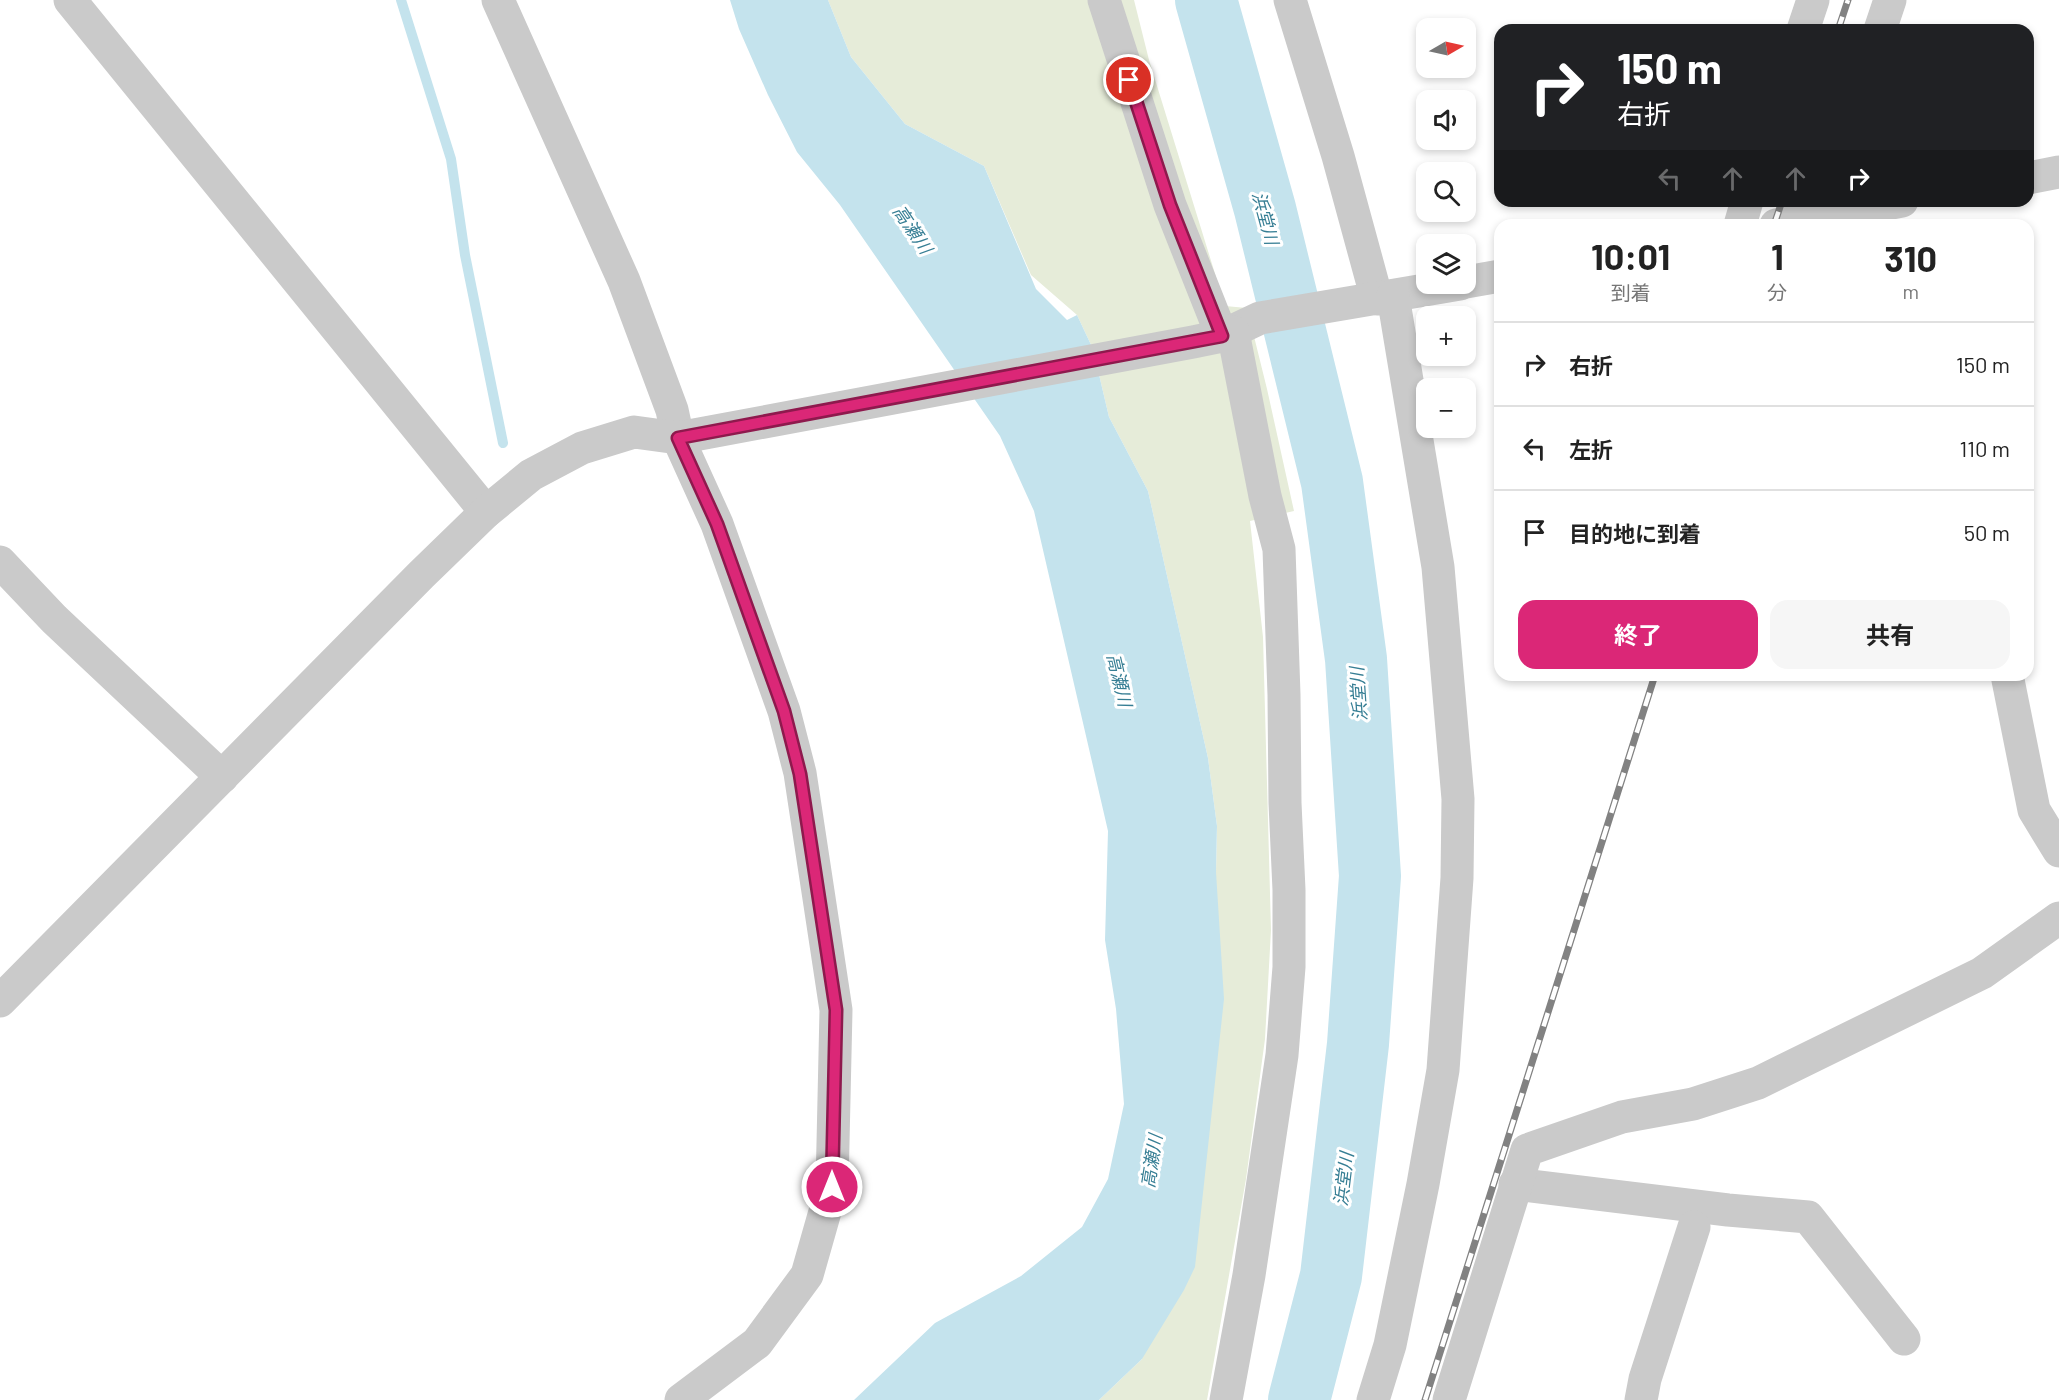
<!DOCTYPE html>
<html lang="ja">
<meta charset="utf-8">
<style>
:root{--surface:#fff;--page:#f6f6f6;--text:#222;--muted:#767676;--line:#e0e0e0;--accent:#db2777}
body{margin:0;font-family:Barlow,"Noto Sans JP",sans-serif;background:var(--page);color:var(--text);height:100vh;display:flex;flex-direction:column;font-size:22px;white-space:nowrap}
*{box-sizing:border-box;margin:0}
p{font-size:20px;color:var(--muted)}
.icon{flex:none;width:33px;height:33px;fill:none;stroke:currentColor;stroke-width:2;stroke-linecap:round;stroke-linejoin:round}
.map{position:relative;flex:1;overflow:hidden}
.sheet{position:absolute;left:1494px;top:219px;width:540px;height:462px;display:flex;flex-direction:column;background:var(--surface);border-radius:18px;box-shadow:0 3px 9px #0003}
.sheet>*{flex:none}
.banner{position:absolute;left:1494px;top:24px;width:540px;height:183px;border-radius:18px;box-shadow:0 3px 9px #0003;background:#202124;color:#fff;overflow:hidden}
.needle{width:39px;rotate:81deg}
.tools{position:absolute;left:1416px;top:18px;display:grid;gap:12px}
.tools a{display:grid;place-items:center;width:60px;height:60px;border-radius:12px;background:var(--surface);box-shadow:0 3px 9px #0003;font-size:30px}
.pin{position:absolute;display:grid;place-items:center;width:51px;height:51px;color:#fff;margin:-26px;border:3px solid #fff;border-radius:50%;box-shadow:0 2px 6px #0007}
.me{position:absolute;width:66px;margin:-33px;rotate:0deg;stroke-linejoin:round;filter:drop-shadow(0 0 4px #0008)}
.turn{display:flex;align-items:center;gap:21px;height:126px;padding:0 24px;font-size:27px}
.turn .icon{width:78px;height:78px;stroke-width:2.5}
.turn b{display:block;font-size:42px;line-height:51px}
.lanes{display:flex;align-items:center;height:57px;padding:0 24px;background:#0003;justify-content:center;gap:30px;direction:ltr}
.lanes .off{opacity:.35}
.eta{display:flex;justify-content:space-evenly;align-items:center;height:102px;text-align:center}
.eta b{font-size:36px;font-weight:700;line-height:42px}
.cta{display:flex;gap:12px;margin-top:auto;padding:12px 24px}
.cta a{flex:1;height:69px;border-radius:18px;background:var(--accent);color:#fff;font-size:24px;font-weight:700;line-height:69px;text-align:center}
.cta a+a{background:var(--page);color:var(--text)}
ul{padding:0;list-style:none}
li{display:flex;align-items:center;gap:18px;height:84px;padding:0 24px;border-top:2px solid var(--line)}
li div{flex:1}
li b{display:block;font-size:22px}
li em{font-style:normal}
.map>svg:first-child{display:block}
</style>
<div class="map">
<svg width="2059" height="1400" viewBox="0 0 2059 1400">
<rect width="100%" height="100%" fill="#fff"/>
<polygon fill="#e6ecd9" points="828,0 1134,0 1149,60 1225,306 1247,308 1267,389 1294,511 1250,521 1263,637 1271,930 1265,1039 1246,1179 1207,1400 1099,1400 1142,1359 1216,872 1217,826 1208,758 1148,491 1109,417 1093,349 1077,315 1031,275 984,166 905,124 851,57"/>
<polygon fill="#c4e3ed" points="730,0 828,0 851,57 905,124 984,166 1036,289 1067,320 1077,315 1093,349 1109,417 1148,491 1208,758 1217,826 1216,872 1224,999 1195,1267 1184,1290 1142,1359 1099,1400 854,1400 935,1323 1021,1276 1082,1227 1108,1179 1124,1104 1116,1009 1105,940 1108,831 1034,511 1000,436 840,205 797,152 768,95 739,29"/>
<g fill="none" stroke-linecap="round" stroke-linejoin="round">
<polyline stroke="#c4e3ed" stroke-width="10" points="401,0 451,159 465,255 503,443"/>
<polyline stroke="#c4e3ed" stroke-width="62" points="1206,0 1265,209 1332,482 1356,659 1370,876 1358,1044 1331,1276 1299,1400"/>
<g stroke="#cacaca" stroke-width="33">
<polyline points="70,0 486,512"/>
<polyline points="498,0 624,281 672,410 678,438 717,524 784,711 800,773 836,1010 832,1187 807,1275 757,1343 681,1400"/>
<polyline points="1104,0 1170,205 1222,336"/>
<polyline points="1290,0 1338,156 1377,299"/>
<polyline points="1803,30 1813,0"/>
<polyline points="1880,30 1890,0"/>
<polyline points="2028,178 2059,172"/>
<polyline points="1740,225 1747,201"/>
<polyline points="1776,225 1902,201"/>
<polyline points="1466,282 1500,276"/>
<polyline points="0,562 54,619 222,777"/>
<polyline points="2007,675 2034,810 2059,851"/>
<polyline points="0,1001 421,575 486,512 531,475 582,448 634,432 678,438 1193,342 1222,336 1260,318 1460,284"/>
<polyline points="1515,1184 1728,1210 1808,1217 1904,1339"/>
<polyline points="1226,1400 1249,1275 1282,1055 1289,967 1289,890 1285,803 1284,695 1279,549 1265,496 1233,332"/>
<polyline points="1373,1400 1390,1345 1423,1184 1443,1070 1457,878 1458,799 1438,567 1393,296"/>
<polyline points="1449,1400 1527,1150 1622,1117 1693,1104 1758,1083 1982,973 2059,918"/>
<polyline points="1641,1400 1645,1379 1694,1227"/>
</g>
<defs>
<g id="rail">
<polyline points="1838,30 1848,0"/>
<polyline points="1774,225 1782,201"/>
<polyline points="1425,1400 1655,675"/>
</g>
</defs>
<use href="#rail" stroke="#828282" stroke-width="7"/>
<use href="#rail" stroke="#fff" stroke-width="4.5" stroke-dasharray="14" stroke-linecap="butt"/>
</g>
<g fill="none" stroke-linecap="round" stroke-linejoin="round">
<defs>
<polyline id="route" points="832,1187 836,1010 800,774 784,711 717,524 678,438 1222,336 1170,205 1129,80"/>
</defs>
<use href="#route" stroke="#8e194d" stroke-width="15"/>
<use href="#route" stroke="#db2777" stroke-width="10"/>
</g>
<g text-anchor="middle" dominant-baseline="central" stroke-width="6" stroke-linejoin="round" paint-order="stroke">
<g font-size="18" font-style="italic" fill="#367e94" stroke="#fff">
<text transform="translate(1266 218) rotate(75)">浜堂川</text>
<text transform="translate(913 229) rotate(56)">高瀬川</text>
<text transform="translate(1120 680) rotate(77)">高瀬川</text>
<text transform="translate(1358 694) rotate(-94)">浜堂川</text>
<text transform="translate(1151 1161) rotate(-81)">高瀬川</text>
<text transform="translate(1343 1179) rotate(-83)">浜堂川</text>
</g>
</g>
</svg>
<div class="tools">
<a><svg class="needle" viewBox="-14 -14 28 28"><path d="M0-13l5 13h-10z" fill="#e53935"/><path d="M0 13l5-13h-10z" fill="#767676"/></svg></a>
<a><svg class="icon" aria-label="sound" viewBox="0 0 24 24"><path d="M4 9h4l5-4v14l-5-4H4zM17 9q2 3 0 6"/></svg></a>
<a><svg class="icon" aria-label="search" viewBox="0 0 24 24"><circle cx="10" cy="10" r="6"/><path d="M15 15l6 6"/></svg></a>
<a><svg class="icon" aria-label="layers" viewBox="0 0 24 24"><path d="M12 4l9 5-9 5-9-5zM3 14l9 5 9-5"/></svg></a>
<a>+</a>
<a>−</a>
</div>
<div class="pin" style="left:1129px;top:80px;background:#d93025"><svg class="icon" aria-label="arrive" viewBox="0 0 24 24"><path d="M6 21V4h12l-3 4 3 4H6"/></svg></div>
<svg class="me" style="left:832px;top:1187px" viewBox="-20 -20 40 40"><circle r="17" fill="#db2777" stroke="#fff" stroke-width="3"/><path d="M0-11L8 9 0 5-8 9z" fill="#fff"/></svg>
<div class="banner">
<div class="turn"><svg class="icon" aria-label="right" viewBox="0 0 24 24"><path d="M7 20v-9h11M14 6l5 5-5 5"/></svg><div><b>150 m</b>右折</div></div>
<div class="lanes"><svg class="icon off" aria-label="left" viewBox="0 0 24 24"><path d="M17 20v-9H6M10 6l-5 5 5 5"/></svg><svg class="icon off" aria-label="ahead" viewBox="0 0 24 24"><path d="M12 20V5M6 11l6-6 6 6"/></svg><svg class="icon off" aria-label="ahead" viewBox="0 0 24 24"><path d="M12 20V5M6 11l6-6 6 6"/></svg><svg class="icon" aria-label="right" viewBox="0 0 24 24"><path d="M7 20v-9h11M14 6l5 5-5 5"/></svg></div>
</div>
<section class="sheet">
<div class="eta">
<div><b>10:01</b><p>到着</p></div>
<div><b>1</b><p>分</p></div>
<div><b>310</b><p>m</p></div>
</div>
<ul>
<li><svg class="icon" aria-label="right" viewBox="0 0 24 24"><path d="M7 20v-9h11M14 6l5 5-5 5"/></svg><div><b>右折</b></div><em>150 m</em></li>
<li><svg class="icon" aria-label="left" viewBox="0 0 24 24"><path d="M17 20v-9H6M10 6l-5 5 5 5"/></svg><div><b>左折</b></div><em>110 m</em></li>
<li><svg class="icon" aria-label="arrive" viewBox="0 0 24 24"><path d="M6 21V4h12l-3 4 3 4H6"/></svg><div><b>目的地に到着</b></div><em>50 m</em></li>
</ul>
<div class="cta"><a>終了</a><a>共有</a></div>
</section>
</div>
